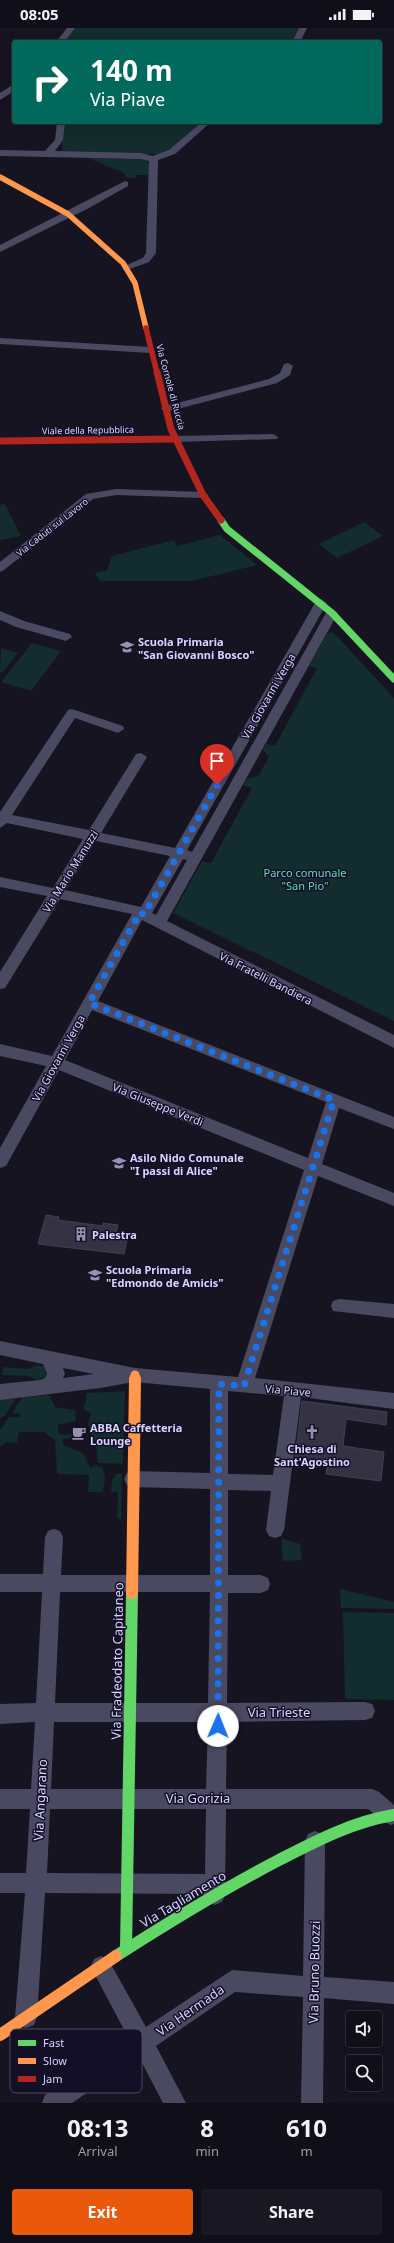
<!DOCTYPE html>
<style>
:root{--surface:#100f19;--page:#191822;--text:#f1f3f6;--muted:#9c9ca2;--line:#302f38;--accent:#ea580c}
body{margin:0;font-family:"Noto Sans",sans-serif;background:var(--page);color:var(--text);height:100vh;display:flex;flex-direction:column;font-size:15px;white-space:nowrap}
*{box-sizing:border-box;margin:0}
p{font-size:13px;color:var(--muted)}
.icon{flex:none;width:22px;height:22px;fill:none;stroke:currentColor;stroke-width:2;stroke-linecap:round;stroke-linejoin:round}
.map{position:relative;height:2075px;overflow:hidden}
.drawer{display:flex;flex-direction:column;background:var(--surface);flex:1}
.drawer>*{flex:none}
.hud{position:absolute;left:12px;top:12px;width:370px;height:84px;border-radius:4px;box-shadow:0 4px 16px #0002,0 0 0 1px var(--line);background:#00695c;color:#fff;overflow:hidden}
.fabs{position:absolute;left:346px;top:1983px;display:grid;gap:8px}
.fabs a{display:grid;place-items:center;width:36px;height:36px;border-radius:4px;background:var(--surface);box-shadow:0 4px 16px #0002,0 0 0 1px var(--line);font-size:20px}
.pin{position:absolute;display:grid;place-items:center;width:34px;height:34px;color:#fff;margin:-41px -17px;border-radius:50% 50% 50% 0;rotate:-45deg;box-shadow:0 0 4px #0007}
.pin .icon{rotate:45deg}
.me{position:absolute;width:44px;margin:-22px;rotate:1deg;stroke-linejoin:round;filter:drop-shadow(0 0 3px #0008)}
.turn{display:flex;align-items:center;gap:14px;height:84px;padding:0 12px;font-size:18px}
.turn .icon{width:52px;height:52px;stroke-width:2.5}
.turn b{display:block;font-size:28px;line-height:34px}
.eta{display:flex;justify-content:space-evenly;align-items:center;height:68px;text-align:center}
.eta b{font-size:24px;font-weight:700;line-height:28px}
.cta{display:flex;gap:8px;margin-top:auto;padding:8px 12px}
.cta a{flex:1;height:46px;border-radius:4px;background:var(--accent);color:#fff;font-size:16px;font-weight:700;line-height:46px;text-align:center}
.cta a+a{background:var(--page);color:var(--text)}
.status{display:flex;justify-content:space-between;align-items:center;height:28px;padding:0 20px;background:var(--surface);direction:ltr}
.status svg{height:11px;fill:currentColor}
.map>svg:first-child{display:block}
</style>
<div class="status"><b>08:05</b><svg viewBox="0 0 49 12"><path d="M0 12V9h3v3zM5 12V6h3v6zM10 12V3h3v9zM15 12V0h3v12zM26 1h20v11H26zM47 4h2v5h-2z"/></svg></div>
<div class="map">
<svg width="394" height="2075" viewBox="0 0 394 2075">
<rect width="100%" height="100%" fill="#161421"/>
<g fill="#132c2d">
<polygon points="70,0 299,0 291,14 58,14"/>
<polygon points="64,94 205,94 171,122 161,126 73,126 62,124"/>
<polygon points="88,130 144,131 149,135 149,147 136,147 136,150 127,150 124,145"/>
<polygon points="5,476 21,508 0,512 0,477"/>
<polygon points="364,494 383,508 337,530 319,516"/>
<polygon points="220,507 257,537 192,553 100,553 95,545 107,542 112,528 174,512 177,518"/>
<polygon points="331,604 335,606 394,670 394,993 173,885 202,833 211,835 252,760 243,757 246,751 258,748 269,729 263,722 266,716 275,718 317,640 309,638 327,606"/>
<polygon points="32,615 61,623 31,663 1,654"/>
<polygon points="1,620 18,625 2,645 0,644"/>
<polygon points="38,1337 44,1338 46,1343 45,1349 37,1352 27,1348 2,1347 3,1339 28,1341"/>
<polygon points="125,1363 123,1436 98,1435 96,1418 88,1396 91,1386 83,1380 86,1373 86,1365"/>
<path d="M 49,1367 L 55,1379 L 75,1382 L 76,1393 L 58,1397 L 58,1405 C 65,1408 74,1407 80,1403 L 84,1405 L 82,1409 L 63,1411 L 63,1417 L 83,1425 L 90,1440 L 94,1438 L 102,1439 L 105,1449 L 103,1464 L 88,1464 L 89,1447 L 57,1446 L 55,1412 L 44,1404 L 19,1404 L 17,1415 L 6,1414 L 0,1419 L 0,1402 L 9,1389 L 19,1389 L 20,1385 L 12,1385 L 22,1369 Z"/>
<polygon points="16,1370 5,1388 0,1390 0,1371"/>
<polygon points="116,1446 122,1446 121,1491 117,1491 118,1464 111,1464 112,1452"/>
<polygon points="281,1510 300,1516 302,1532 283,1533"/>
<polygon points="340,1561 394,1574 394,1581 341,1580"/>
<polygon points="343,1584 394,1585 394,1672 345,1671"/>
</g>
<g fill="#343243" stroke="#433f54">
<polygon points="46,1187 59,1189 58,1192 103,1198 103,1195 118,1197 116,1206 128,1207 124,1226 38,1216"/>
<polygon points="302,1373 387,1384 386,1397 346,1391 343,1418 384,1424 381,1453 326,1446 328,1435 295,1431"/>
</g>
<g fill="none" stroke-linecap="round" stroke-linejoin="round">
<g fill="#4a4962" fill-rule="evenodd">
<polygon points="67,0 75,0 64,14 56,14"/>
<polygon points="299,0 307,0 300,14 292,14"/>
<polygon points="14,56 14,63 0,72 0,65"/>
<polygon points="57,94 65,94 63,112 55,123 141,125 153,128 169,122 202,94 211,94 175,126 158,132 156,225 149,234 127,242 122,239 143,230 146,225 149,133 141,131 0,128 0,122 45,123 55,112"/>
<polygon points="125,153 128,154 128,158 89,180 0,224 0,217"/>
<polygon points="0,310 150,319 155,322 150,325 0,316"/>
<polygon points="288,335 293,338 290,347 277,355 166,384 161,381 162,379 269,351 280,345 284,336"/>
<polygon points="273,406 278,409 277,411 176,414 171,411 176,408"/>
<polygon points="116,461 203,464 209,467 203,470 116,467 93,471 4,542 0,544 0,534 86,466"/>
<path d="M 321,571 L 327,575 L 187,822 L 192,824 L 326,585 L 332,581 L 338,585 L 167,893 L 394,1007 L 394,1020 L 142,892 L 98,973 L 394,1089 L 394,1101 L 339,1080 L 322,1136 L 394,1165 L 394,1178 L 318,1148 L 255,1350 L 394,1365 L 394,1381 L 301,1369 L 284,1502 L 281,1508 L 275,1510 L 269,1508 L 266,1502 L 271,1463 L 228,1462 L 228,1547 L 261,1547 L 268,1550 L 270,1556 L 268,1562 L 261,1565 L 228,1565 L 227,1675 L 365,1674 L 372,1676 L 375,1683 L 372,1690 L 365,1692 L 227,1694 L 226,1761 L 372,1761 L 379,1764 L 394,1777 L 394,1796 L 391,1797 L 384,1794 L 368,1781 L 226,1781 L 225,1867 L 222,1874 L 215,1877 L 208,1874 L 203,1866 L 45,1865 L 37,1989 L 34,1997 L 26,2000 L 18,1997 L 15,1989 L 25,1865 L 0,1865 L 0,1845 L 26,1845 L 30,1781 L 0,1781 L 0,1761 L 31,1761 L 35,1694 L 0,1696 L 0,1676 L 36,1675 L 42,1564 L 0,1564 L 0,1546 L 43,1546 L 45,1509 L 48,1503 L 54,1501 L 60,1503 L 63,1509 L 61,1547 L 210,1547 L 210,1461 L 133,1459 L 127,1457 L 124,1451 L 127,1445 L 133,1443 L 210,1445 L 210,1361 L 134,1354 L 100,1360 L 0,1372 L 0,1356 L 40,1352 L 45,1350 L 47,1345 L 43,1336 L 0,1327 L 0,1313 L 135,1340 L 238,1349 L 304,1142 L 59,1042 L 6,1138 L 0,1140 L 0,1120 L 46,1038 L 0,1028 L 0,1016 L 52,1028 L 132,886 L 60,871 L 5,960 L 0,961 L 0,944 L 47,868 L 0,859 L 0,849 L 53,860 L 83,811 L 7,795 L 0,800 L 0,784 L 68,682 L 72,681 L 123,698 L 124,701 L 118,705 L 75,690 L 12,787 L 89,802 L 136,726 L 141,725 L 147,729 L 101,805 L 175,820 L 315,575 ZM 96,813 L 170,828 L 141,879 L 65,862 ZM 183,831 L 187,832 L 156,887 L 152,885 ZM 92,982 L 326,1074 L 308,1130 L 65,1032 ZM 63,1340 L 94,1346 L 63,1350 L 65,1346 ZM 228,1363 L 284,1368 L 273,1447 L 228,1446 ZM 60,1564 L 210,1564 L 208,1675 L 55,1675 ZM 54,1694 L 208,1694 L 206,1761 L 51,1761 ZM 50,1781 L 206,1781 L 205,1846 L 47,1845 Z"/>
<polygon points="0,583 24,593 70,606 72,609 66,613 16,599 0,592"/>
<polygon points="339,1271 394,1276 394,1290 333,1283 331,1278 333,1273"/>
<polygon points="315,1803 322,1806 325,1813 324,1949 394,1954 394,1976 324,1970 323,2075 301,2075 303,1969 235,1964 156,2018 186,2075 163,2075 139,2029 72,2075 42,2075 45,2067 129,2011 94,1945 91,1938 94,1931 101,1928 108,1931 146,1999 232,1942 303,1948 305,1813 308,1806"/>
</g>
<polyline stroke="#63d668" stroke-width="7" points="221,492 227,501 332,585 394,651"/>
<g stroke="#63d668" stroke-width="12">
<polyline points="126,1921 132,1565"/>
<path d="M 116,1928 C 169,1894 223,1861 279,1832 C 316,1813 352,1794 394,1787"/>
</g>
<polyline stroke="#ff974d" stroke-width="5.5" points="0,149 68,186 123,235 135,255 146,300"/>
<polyline stroke="#ff974d" stroke-width="9" points="135,1352 135,1347"/>
<g stroke="#ff974d" stroke-width="12">
<polyline points="132,1565 135,1351"/>
<polyline points="0,2007 116,1928"/>
</g>
<polyline stroke="#b3261e" stroke-width="5.5" points="146,300 157,345"/>
<g stroke="#b3261e" stroke-width="7">
<polyline points="157,344 171,401 203,467 221,492"/>
<polyline points="0,413 176,411"/>
</g>
</g>
<g fill="none" stroke-linecap="round" stroke-linejoin="round">
<polyline stroke="#1a73e8" stroke-width="7" stroke-dasharray="0 12.6" points="217,757 144,887 140,884 89,975 334,1072 244,1358 219,1356 218,1698"/>
</g>
<defs>
<symbol id="school-bare" viewBox="-9 -9 18 18"><path d="M0-5L7-2L0 1L-7-2ZM-4 1L0 2.5L4 1V4Q0 6-4 4Z" fill="#9591b1" stroke="#130f26" stroke-width="2.5" paint-order="stroke"/></symbol>
<symbol id="building-bare" viewBox="-9 -9 18 18"><path d="M-4-6H4V6H1V3H-1V6H-4ZM-2.5-4.3h1.7v1.8h-1.7ZM.8-4.3h1.7v1.8H.8ZM-2.5-1h1.7V.8h-1.7ZM.8-1h1.7V.8H.8Z" fill="#9591b1" stroke="#130f26" stroke-width="2.5" paint-order="stroke"/></symbol>
<symbol id="church-bare" viewBox="-9 -9 18 18"><path d="M-1.2-6h2.4v3.5h3.3v2.4h-3.3V6h-2.4V-.1h-3.3v-2.4h3.3Z" fill="#9591b1" stroke="#130f26" stroke-width="2.5" paint-order="stroke"/></symbol>
<symbol id="cafe-bare" viewBox="-9 -9 18 18"><path d="M-5.5-4.5H6V0H3Q3 3.5 0 3.5H-2.5Q-5.5 3.5-5.5 0ZM3-3.2v2h1.7v-2ZM-6 4.5H4V6H-6Z" fill="#9591b1" stroke="#130f26" stroke-width="2.5" paint-order="stroke"/></symbol>
</defs>
<g fill-rule="evenodd">
<use href="#school-bare" x="117" y="609" width="20" height="20"/>
<use href="#school-bare" x="109" y="1125" width="20" height="20"/>
<use href="#building-bare" x="71" y="1196" width="20" height="20"/>
<use href="#school-bare" x="85" y="1237" width="20" height="20"/>
<use href="#church-bare" x="302" y="1394" width="20" height="20"/>
<use href="#cafe-bare" x="69" y="1395" width="20" height="20"/>
</g>
<g text-anchor="middle" dominant-baseline="central" stroke-width="3" stroke-linejoin="round" paint-order="stroke">
<g font-size="9" fill="#d9d4ff" stroke="#130f26">
<text transform="translate(171 359) rotate(75)">Via Cornole di Ruccia</text>
<text transform="translate(88 402) rotate(-1)">Viale della Repubblica</text>
<text transform="translate(52 499) rotate(-38)">Via Caduti sul Lavoro</text>
</g>
<g font-size="11" font-weight="bold" fill="#d9d4ff" stroke="#130f26" text-anchor="start">
<text x="138" y="613">Scuola Primaria<tspan x="138" dy="13">"San Giovanni Bosco"</tspan></text>
<text x="130" y="1129">Asilo Nido Comunale<tspan x="130" dy="13">"I passi di Alice"</tspan></text>
<text x="92" y="1206">Palestra</text>
<text x="106" y="1241">Scuola Primaria<tspan x="106" dy="13">"Edmondo de Amicis"</tspan></text>
<text x="90" y="1399">ABBA Caffetteria<tspan x="90" dy="13">Lounge</tspan></text>
<text x="312" y="1420" text-anchor="middle">Chiesa di<tspan x="312" dy="13">Sant'Agostino</tspan></text>
</g>
<g font-size="11" fill="#d9d4ff" stroke="#130f26">
<text transform="translate(268 668) rotate(-60)">Via Giovanni Verga</text>
<text transform="translate(70 843) rotate(-58)">Via Mario Manuzzi</text>
<text transform="translate(266 950) rotate(27)">Via Fratelli Bandiera</text>
<text transform="translate(58 1030) rotate(-61)">Via Giovanni Verga</text>
<text transform="translate(158 1076) rotate(22)">Via Giuseppe Verdi</text>
<text transform="translate(288 1362) rotate(5)">Via Piave</text>
</g>
<g font-size="11" fill="#5fe0c0" stroke="#130f26">
<text x="305" y="844">Parco comunale<tspan x="305" dy="13">"San Pio"</tspan></text>
</g>
<g font-size="13" fill="#d9d4ff" stroke="#130f26">
<text transform="translate(117 1633) rotate(-89)">Via Fradeodato Capitaneo</text>
<text x="279" y="1684">Via Trieste</text>
<text x="198" y="1770">Via Gorizia</text>
<text transform="translate(40 1772) rotate(-87)">Via Angarano</text>
<text transform="translate(183 1871) rotate(-31)">Via Tagliamento</text>
<text transform="translate(314 1944) rotate(-89)">Via Bruno Buozzi</text>
<text transform="translate(190 1982) rotate(-35)">Via Hermada</text>
</g>
</g>
<rect x="10" y="2001" width="132" height="64" rx="6" fill="#130f26" stroke="#4e4a67" stroke-width="1"/>
<rect x="18" y="2012" width="18" height="6" fill="#63d668"/>
<rect x="18" y="2030" width="18" height="6" fill="#ff974d"/>
<rect x="18" y="2048" width="18" height="6" fill="#b3261e"/>
<g font-size="11" fill="#d9d4ff">
<text x="43" y="2019">Fast</text>
<text x="43" y="2037">Slow</text>
<text x="43" y="2055">Jam</text>
</g>
</svg>
<div class="fabs">
<a><svg class="icon" aria-label="sound" viewBox="0 0 24 24"><path d="M4 9h4l5-4v14l-5-4H4zM17 9q2 3 0 6"/></svg></a>
<a><svg class="icon" aria-label="search" viewBox="0 0 24 24"><circle cx="10" cy="10" r="6"/><path d="M15 15l6 6"/></svg></a>
</div>
<div class="pin" style="left:217px;top:757px;background:#d93025"><svg class="icon" aria-label="arrive" viewBox="0 0 24 24"><path d="M6 21V4h12l-3 4 3 4H6"/></svg></div>
<svg class="me" style="left:218px;top:1698px" viewBox="-20 -20 40 40"><circle r="19" fill="#fff"/><path d="M0-13L10 11 0 6-10 11z" fill="#1a73e8"/></svg>
<div class="hud">
<div class="turn"><svg class="icon" aria-label="right" viewBox="0 0 24 24"><path d="M7 20v-9h11M14 6l5 5-5 5"/></svg><div><b>140 m</b>Via Piave</div></div>
</div>
</div>
<section class="drawer">
<div class="eta">
<div><b>08:13</b><p>Arrival</p></div>
<div><b>8</b><p>min</p></div>
<div><b>610</b><p>m</p></div>
</div>
<div class="cta"><a>Exit</a><a>Share</a></div>
</section>
